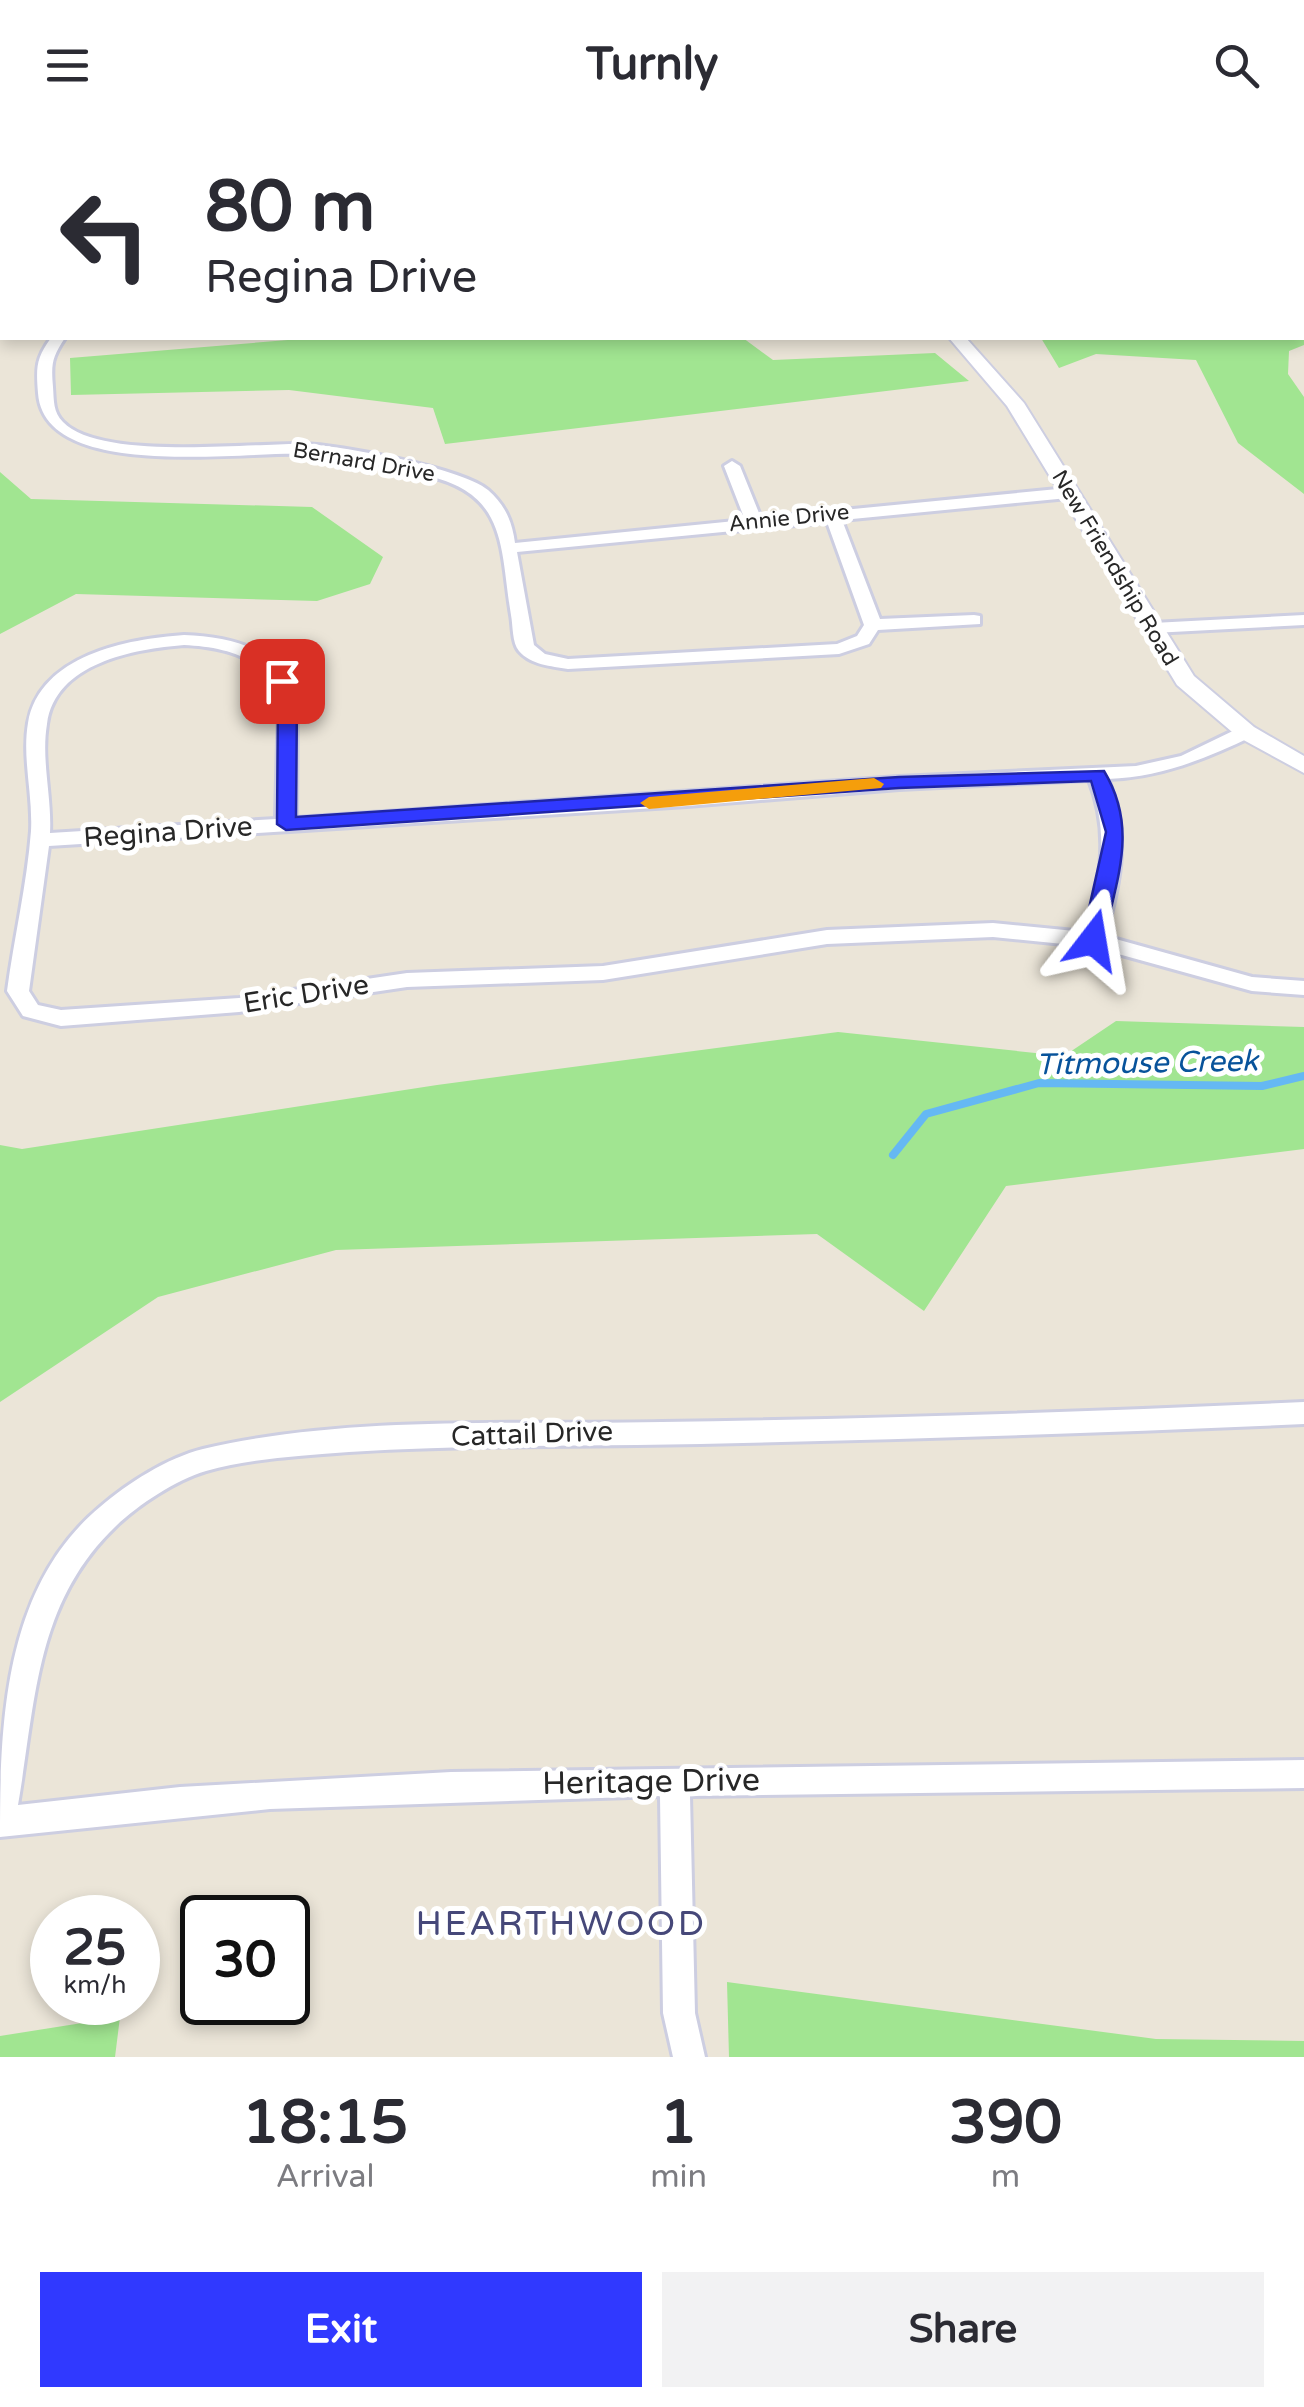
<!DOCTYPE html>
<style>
:root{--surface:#fff;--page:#f2f2f3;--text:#2b2b33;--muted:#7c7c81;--accent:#3039ff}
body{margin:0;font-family:"Varela Round",sans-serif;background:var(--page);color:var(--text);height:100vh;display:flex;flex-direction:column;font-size:38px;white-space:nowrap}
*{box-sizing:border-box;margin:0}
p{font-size:32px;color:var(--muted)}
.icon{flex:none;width:55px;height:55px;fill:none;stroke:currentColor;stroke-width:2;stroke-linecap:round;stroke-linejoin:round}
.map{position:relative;height:1927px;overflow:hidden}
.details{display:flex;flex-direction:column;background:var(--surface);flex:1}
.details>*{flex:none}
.guide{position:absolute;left:0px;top:0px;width:1305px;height:210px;box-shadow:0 5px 15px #0003;background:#fff;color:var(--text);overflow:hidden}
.speed{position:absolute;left:30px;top:1765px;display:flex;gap:20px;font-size:50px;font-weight:700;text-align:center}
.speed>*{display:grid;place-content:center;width:130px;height:130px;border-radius:50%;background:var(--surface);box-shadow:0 5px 15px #0003;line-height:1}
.speed small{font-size:25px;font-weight:400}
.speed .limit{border:5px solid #111;border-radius:15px;background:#fff;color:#111}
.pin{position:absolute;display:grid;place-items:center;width:85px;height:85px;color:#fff;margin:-42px;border-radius:20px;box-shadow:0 5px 15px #0006}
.me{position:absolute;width:110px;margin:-55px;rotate:14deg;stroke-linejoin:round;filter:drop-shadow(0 0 8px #0008)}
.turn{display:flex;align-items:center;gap:35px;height:210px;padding:0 40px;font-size:45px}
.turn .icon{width:130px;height:130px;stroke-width:2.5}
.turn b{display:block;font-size:70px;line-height:85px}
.eta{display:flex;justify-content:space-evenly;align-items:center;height:170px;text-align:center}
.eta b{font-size:60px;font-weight:700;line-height:70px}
.cta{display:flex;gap:20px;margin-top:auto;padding:20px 40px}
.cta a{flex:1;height:115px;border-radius:0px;background:var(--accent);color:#fff;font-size:40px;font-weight:700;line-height:115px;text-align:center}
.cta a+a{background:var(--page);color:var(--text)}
header{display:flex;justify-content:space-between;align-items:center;height:130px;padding:0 40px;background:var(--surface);font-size:45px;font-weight:700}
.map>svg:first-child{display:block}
</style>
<header><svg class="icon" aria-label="menu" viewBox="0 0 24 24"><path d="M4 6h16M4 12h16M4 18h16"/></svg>Turnly<svg class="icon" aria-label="search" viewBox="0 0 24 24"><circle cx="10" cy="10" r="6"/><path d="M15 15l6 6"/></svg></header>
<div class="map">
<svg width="1304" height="1927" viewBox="0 0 1304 1927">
<rect width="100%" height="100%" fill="#ebe5d8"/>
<g fill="#a1e591">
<polygon points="1304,164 1304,215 1289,221 1288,244 1304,267 1304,364 1238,313 1196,230 1096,224 1059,238 1041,208 1302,208"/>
<polygon points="312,208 743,208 773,230 935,223 969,251 445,314 433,278 289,260 71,265 70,228"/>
<polygon points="0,342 31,369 312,377 383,427 370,454 317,471 76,464 0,504"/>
<polygon points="1116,891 1304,897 1304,1019 1006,1056 924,1181 817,1104 336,1120 158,1167 0,1272 0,1015 22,1019 437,955 838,902 1064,926"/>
<polygon points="727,1852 1156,1909 1304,1911 1304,1927 729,1927"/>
<polygon points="120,1887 115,1927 0,1927 0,1906"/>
</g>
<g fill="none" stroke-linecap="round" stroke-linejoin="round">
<polyline stroke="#65b8f3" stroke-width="8" points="893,1025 926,984 1039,953 1262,956 1304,946"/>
<defs>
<g id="service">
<polyline points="647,0 651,2"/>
<polyline points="772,0 776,2"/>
<polyline points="467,2 479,0"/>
<polyline points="835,2 845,0"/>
</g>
<g id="minor">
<rect x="1302" y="114" width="2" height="9"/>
<path d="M 51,208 L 65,208 C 52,227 51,234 53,257 C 54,271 53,282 63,292 C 101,331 249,313 303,314 C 339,315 462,338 488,360 C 505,375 512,391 515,413 L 745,390 L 724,336 L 732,331 L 740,336 L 761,388 L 1068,358 L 1076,363 L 1068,368 L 842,390 L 880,489 L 974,485 L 980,486 L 980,494 L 878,500 L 869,514 L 839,524 L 568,539 C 551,536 531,535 519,521 C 512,513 513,495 511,485 C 500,420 508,366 432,347 C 392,338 345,325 304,324 C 242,321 44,352 38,263 C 36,238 36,228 51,208 ZM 827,392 L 864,495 L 857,506 L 837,514 L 568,529 L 545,524 L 534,515 L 517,422 Z"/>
<polygon points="1304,485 1304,495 1153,503 1144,498 1153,493"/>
<path d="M 184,505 C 232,507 280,518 297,568 L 296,688 L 899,647 L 1136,636 L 1181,626 L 1239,598 L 1253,598 L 1253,606 C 1205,629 1161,647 1108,649 C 1130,704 1121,751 1105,806 L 1252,847 L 1304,851 L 1304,865 L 1252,861 L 1093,817 L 993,807 L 827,814 L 603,850 L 407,857 L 239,882 L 61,896 L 23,886 L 7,861 C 14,808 27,754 31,701 C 33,665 22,628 28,593 C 40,525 127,509 184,505 ZM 184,515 C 224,517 265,526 279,568 L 276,689 L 50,703 C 52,667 41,630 47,594 C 55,533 134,519 184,515 ZM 1089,650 C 1110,703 1101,750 1085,802 L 993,793 L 827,800 L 603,836 L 407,843 L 239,868 L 61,880 L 38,875 L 29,861 L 49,716 L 687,676 L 899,659 Z"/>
<path d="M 1304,1272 L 1304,1294 C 1082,1304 860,1311 637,1315 C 541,1316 445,1316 349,1322 C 301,1326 252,1328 206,1341 C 176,1350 139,1374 116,1396 C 35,1473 36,1571 18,1675 L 180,1657 L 451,1642 L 1304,1630 L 1304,1658 L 690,1666 L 695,1883 L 705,1927 L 673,1927 L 663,1883 L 660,1666 L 270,1679 L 0,1707 C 0,1592 4,1457 100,1377 C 128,1353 167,1328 203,1319 C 346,1285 515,1295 662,1292 C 876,1289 1090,1282 1304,1272 Z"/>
</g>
<g id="tertiary">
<polygon points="691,0 709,0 710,2 692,2"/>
<polygon points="949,208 966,208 1024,273 1194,546 1254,597 1304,626 1304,643 1238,607 1177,555 1007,276"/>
</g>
</defs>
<use href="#service" stroke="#cdcee1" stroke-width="10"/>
<use href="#minor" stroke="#cdcee1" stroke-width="6"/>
<use href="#tertiary" stroke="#cdcee1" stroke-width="4"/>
<use href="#service" stroke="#fff" stroke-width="8"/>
<use href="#minor" fill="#fff" fill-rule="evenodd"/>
<use href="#tertiary" fill="#fff" fill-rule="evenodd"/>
</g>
<path fill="#3039ff" stroke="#1f25a6" stroke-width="2.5" d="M 282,546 L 292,551 L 297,568 L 296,687 L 899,647 L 1104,641 C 1139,699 1116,749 1104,810 L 1093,817 L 1082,810 L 1106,702 L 1091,651 L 899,658 L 286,700 L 277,694 L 278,568 L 273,551 Z"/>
<polygon fill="#f59e0b" points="874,648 884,654 881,658 649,679 640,673 649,667"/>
<g text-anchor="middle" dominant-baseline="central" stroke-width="10" stroke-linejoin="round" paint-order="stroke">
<g font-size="22" fill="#272727" stroke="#fff">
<text transform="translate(364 332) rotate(10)">Bernard Drive</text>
<text transform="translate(789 388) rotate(-6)">Annie Drive</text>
<text transform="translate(1115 438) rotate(59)">New Friendship Road</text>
</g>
<g font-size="28" fill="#272727" stroke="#fff">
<text transform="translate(168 702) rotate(-4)">Regina Drive</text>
<text transform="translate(306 864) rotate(-9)">Eric Drive</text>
<text transform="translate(532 1304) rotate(-2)">Cattail Drive</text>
</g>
<g font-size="30" font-style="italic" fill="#08539b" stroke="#fff">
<text transform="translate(1147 933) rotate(-1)">Titmouse Creek</text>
</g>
<g font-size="32" fill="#272727" stroke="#fff">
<text transform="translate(651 1652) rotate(-1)">Heritage Drive</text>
</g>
<g font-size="35" letter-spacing="2.5" fill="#464879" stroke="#fff">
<text x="561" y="1794">HEARTHWOOD</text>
</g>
</g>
</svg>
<div class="speed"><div>25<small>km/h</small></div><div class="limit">30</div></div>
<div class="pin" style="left:282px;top:551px;background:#d93025"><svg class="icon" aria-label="arrive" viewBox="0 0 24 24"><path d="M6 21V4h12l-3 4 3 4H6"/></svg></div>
<svg class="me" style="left:1093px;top:810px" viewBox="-20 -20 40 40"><path d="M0-17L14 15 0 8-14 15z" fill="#3039ff" stroke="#fff" stroke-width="4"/></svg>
<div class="guide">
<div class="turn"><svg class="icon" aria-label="left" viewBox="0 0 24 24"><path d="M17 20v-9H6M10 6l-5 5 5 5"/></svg><div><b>80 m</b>Regina Drive</div></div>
</div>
</div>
<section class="details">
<div class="eta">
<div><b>18:15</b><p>Arrival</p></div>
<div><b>1</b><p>min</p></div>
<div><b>390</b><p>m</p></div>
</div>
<div class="cta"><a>Exit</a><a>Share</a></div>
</section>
